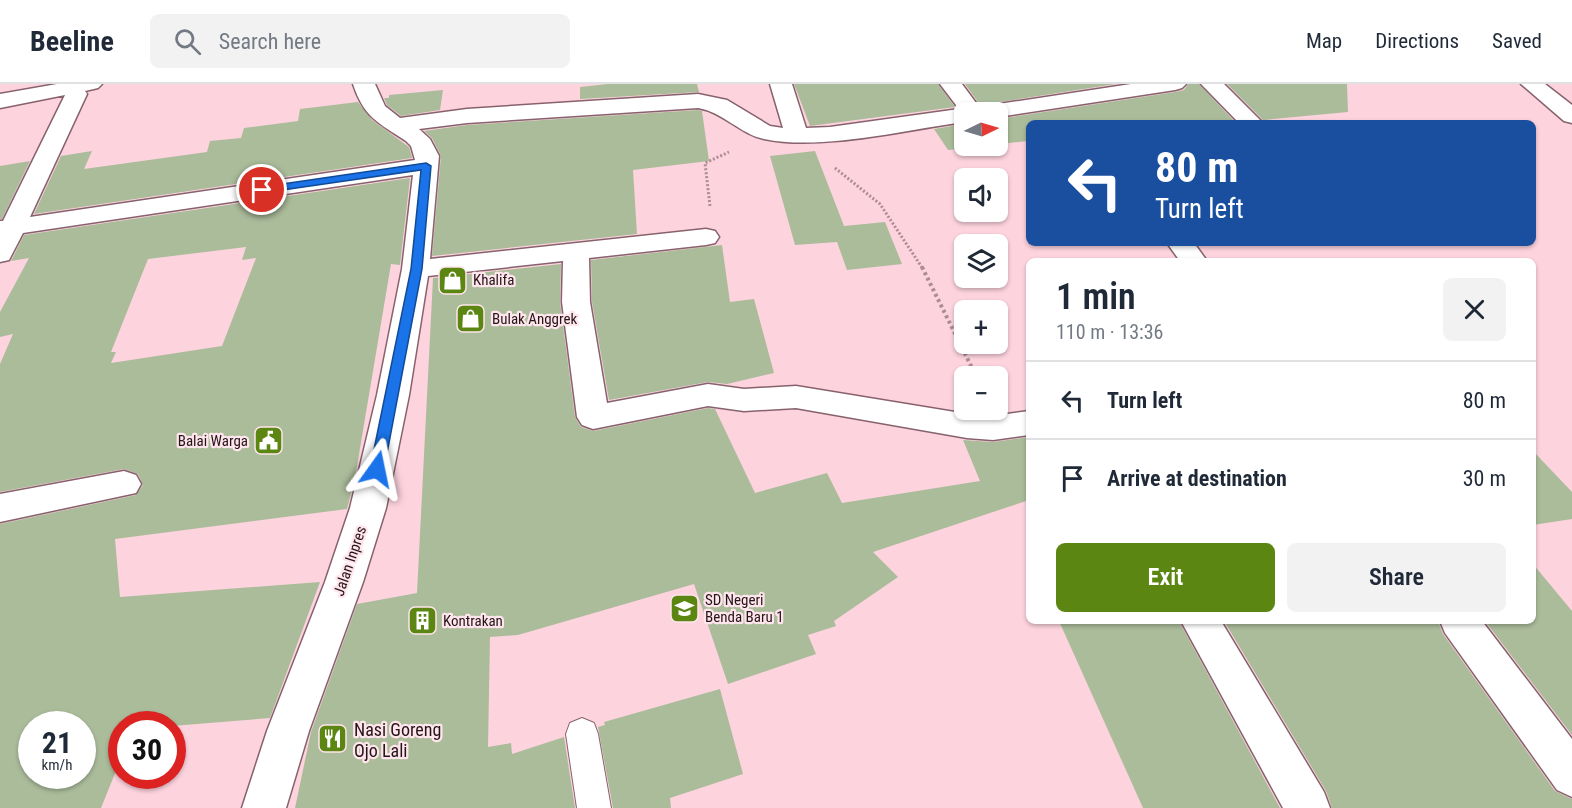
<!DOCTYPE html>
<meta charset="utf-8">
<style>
:root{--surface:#fff;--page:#f2f2f3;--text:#1f2937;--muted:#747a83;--line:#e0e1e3;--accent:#5b8612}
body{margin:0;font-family:"Roboto Condensed",sans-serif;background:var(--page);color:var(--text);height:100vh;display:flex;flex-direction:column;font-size:22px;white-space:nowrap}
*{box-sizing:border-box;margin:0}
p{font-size:20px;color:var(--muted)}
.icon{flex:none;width:33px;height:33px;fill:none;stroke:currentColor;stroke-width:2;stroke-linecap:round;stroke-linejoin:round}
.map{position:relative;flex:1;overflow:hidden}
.panel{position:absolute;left:1026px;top:174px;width:510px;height:366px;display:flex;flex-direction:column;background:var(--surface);border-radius:9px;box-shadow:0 2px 4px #0004}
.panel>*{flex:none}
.top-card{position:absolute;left:1026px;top:36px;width:510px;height:126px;border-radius:9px;box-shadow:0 2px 4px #0004;background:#1a4fa0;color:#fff;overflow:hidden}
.needle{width:39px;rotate:85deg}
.controls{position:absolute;left:954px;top:18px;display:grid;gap:12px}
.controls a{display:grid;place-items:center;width:54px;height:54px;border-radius:9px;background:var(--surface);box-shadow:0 2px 4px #0004;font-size:30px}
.speed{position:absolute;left:18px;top:627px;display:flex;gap:12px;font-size:30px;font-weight:700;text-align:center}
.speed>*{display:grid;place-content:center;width:78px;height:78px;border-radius:50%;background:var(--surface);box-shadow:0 2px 4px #0004;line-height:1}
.speed small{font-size:15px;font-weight:400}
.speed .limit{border:9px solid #d22;background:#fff;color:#111}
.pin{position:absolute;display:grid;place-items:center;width:51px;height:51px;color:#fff;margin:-26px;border:3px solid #fff;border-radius:50%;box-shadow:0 2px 6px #0007}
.me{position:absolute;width:66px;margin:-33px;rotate:12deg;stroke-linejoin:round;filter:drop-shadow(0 0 4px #0008)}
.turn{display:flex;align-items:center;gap:21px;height:126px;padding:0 30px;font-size:27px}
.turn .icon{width:78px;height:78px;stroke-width:2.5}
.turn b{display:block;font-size:42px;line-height:51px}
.round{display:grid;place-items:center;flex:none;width:63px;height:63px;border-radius:9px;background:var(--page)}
.head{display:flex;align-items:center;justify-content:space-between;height:102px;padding:0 30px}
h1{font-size:36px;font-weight:600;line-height:45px}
.button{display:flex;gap:12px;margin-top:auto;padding:12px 30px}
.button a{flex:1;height:69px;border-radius:9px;background:var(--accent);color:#fff;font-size:24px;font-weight:600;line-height:69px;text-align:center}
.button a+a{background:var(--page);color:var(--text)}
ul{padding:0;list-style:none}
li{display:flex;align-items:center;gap:18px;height:78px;padding:0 30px;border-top:2px solid var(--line)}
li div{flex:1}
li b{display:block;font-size:22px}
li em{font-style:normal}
header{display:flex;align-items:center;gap:36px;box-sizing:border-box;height:84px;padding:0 30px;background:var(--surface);border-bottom:2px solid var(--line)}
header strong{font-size:28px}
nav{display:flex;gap:33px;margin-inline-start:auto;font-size:21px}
.search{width:420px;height:54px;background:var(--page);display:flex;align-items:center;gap:15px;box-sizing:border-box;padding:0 21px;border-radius:9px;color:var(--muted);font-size:22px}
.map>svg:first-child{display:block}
</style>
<header>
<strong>Beeline</strong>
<div class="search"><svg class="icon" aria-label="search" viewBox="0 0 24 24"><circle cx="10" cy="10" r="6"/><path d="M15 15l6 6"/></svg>Search here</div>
<nav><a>Map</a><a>Directions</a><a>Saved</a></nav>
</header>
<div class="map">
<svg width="1572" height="724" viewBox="0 0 1572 724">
<rect width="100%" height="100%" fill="#fdd3de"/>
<g fill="#abbc9b" fill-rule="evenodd">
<polygon points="608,0 697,0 699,8 580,15 580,3"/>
<polygon points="794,0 938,0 955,23 810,42"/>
<polygon points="965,0 1116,0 980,21"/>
<polygon points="1188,0 1199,0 1235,38 1029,39 1029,57 998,60 998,35 1175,8 1184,6"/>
<polygon points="1227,0 1347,0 1348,28 1263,36"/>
<polygon points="443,6 440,26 401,32 387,21 384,14 389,14 389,11"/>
<polygon points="358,18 372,36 409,63 412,74 34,130 61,72 92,67 84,85 207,68 210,57 241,54 244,44 298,37 300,25"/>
<polygon points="698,26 702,27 709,77 633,86 637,150 432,172 441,72 432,54 424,47 467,41"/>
<polygon points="964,40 964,62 988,62 948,66 934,45"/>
<polygon points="815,67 844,142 885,138 902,180 847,186 837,158 795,161 770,72"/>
<polygon points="30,77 2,135 0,135 0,82"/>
<path d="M 410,94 L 400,181 L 391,180 L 355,394 L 347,425 L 115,455 L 120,513 L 320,498 L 270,634 L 172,642 L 122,640 L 122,672 L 101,724 L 0,724 L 0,440 L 136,411 L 143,401 L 138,390 L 124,385 L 0,408 L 0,280 L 13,250 L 0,253 L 0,228 L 29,174 L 11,177 L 24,151 ZM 246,163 L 242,176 L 256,174 L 222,262 L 111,279 L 116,268 L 111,268 L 148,175 ZM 32,640 L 82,640 L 82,692 L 32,692 Z"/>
<polygon points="722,161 730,218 754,215 774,289 727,300 708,298 609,316 592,218 591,176"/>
<polygon points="561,180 560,218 575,333 581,343 593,347 708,324 715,325 755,409 827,389 842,419 980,397 963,356 993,358 1029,353 1029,416 873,468 898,493 834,537 836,542 808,551 816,570 728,600 694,500 518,551 490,553 488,663 511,659 512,670 564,653 575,724 295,724 311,648 357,520 417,509 433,194"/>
<polygon points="1533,367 1572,408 1572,435 1533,441"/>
<polygon points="1533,480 1572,527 1572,651 1485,537 1533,537"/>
<polygon points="1059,537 1179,537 1280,724 1143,724"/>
<polygon points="1224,537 1438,537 1443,550 1555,707 1572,715 1572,724 1332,724 1326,707"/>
<polygon points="720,605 743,690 670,714 671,724 613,724 598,643 605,641 604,638"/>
</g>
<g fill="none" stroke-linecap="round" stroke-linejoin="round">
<defs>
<polygon id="service" points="582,634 594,639 598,650 611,724 577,724 566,650 570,639"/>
<g id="minor">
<path d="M 57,0 L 102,0 L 98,4 L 85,7 L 87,10 L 30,133 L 415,76 L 411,62 L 406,57 C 379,39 364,34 353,0 L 375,0 L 385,22 L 400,34 L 467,25 L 698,10 L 727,16 L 770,42 L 783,44 L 770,0 L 792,0 L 806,44 L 830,43 L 959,25 L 940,0 L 962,0 L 979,23 L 1131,0 L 1186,0 L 1182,4 L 1175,6 L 998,33 L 998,28 L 964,28 L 964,38 C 905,46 820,67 764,55 C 740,50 723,28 698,24 L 467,39 L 419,45 L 430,55 L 439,72 L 430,175 L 706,145 L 715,147 L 719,153 L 715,159 L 706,161 L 589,174 L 590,218 L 607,319 L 708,300 L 744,305 L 796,302 L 967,330 L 993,332 L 1029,327 L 1029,351 L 993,356 L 967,354 L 796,324 L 744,327 L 708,322 L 593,345 L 582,341 L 577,333 L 562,218 L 563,177 L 428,192 L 409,311 L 386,424 L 363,498 L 309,647 L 286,724 L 242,724 L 267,647 L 325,498 L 350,424 L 377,311 L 402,185 L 413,91 L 23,149 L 9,176 L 0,178 L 0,137 L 3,137 L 65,11 L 0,24 L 0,10 Z"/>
<polygon points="1201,0 1224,0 1263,39 1239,39"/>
<polygon points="1521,0 1545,0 1572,21 1572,39 1564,37"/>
<polygon points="1167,159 1194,159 1207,177 1180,177"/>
<polygon points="124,387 136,391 141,400 136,409 0,438 0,410"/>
<polygon points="1181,537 1221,537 1324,708 1330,724 1283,724"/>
<polygon points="1440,537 1482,537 1572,655 1572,713 1557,706 1445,549"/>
</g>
</defs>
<use href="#service" stroke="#87626d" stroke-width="2"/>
<use href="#minor" stroke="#87626d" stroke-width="3"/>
<g stroke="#ad8d95" stroke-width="3" stroke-dasharray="2 2" stroke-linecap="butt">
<polyline points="835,84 880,120 923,185"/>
<polyline points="710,122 705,79 729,68"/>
</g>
<polyline stroke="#ad8d95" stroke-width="4" stroke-dasharray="3 3" stroke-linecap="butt" points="922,183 976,292"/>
<use href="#service" fill="#fff" fill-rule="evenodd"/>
<use href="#minor" fill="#fff" fill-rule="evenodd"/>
</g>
<polygon fill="#1a73e8" stroke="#114b97" stroke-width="1.5" points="426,79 431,82 422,185 384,385 377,390 370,385 411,185 421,86 262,109 257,106 262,103"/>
<defs>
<symbol id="shop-square" viewBox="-11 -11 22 22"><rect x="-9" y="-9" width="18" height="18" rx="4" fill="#5b8612" stroke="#ffe5ec"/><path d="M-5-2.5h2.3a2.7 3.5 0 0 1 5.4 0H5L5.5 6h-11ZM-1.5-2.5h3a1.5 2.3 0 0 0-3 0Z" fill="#fff"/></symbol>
<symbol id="civic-square" viewBox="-11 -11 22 22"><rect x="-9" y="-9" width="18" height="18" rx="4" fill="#5b8612" stroke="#ffe5ec"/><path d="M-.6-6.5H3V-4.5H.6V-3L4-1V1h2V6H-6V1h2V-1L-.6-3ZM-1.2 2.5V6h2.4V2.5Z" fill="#fff"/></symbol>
<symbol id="school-square" viewBox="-11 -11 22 22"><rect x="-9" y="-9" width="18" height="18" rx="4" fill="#5b8612" stroke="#ffe5ec"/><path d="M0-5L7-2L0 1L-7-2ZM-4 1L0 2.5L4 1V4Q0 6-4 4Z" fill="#fff"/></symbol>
<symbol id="building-square" viewBox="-11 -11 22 22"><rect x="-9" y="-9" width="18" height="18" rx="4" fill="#5b8612" stroke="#ffe5ec"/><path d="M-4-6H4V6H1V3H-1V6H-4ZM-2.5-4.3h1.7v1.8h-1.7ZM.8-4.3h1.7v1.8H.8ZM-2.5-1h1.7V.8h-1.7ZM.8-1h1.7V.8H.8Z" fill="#fff"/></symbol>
<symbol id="restaurant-square" viewBox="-11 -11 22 22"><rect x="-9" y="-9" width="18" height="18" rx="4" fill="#5b8612" stroke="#ffe5ec"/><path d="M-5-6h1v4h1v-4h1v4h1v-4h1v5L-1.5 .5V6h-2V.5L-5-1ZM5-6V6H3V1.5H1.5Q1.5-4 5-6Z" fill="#fff"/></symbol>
</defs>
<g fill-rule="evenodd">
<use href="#shop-square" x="436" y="180" width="33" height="33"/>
<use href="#shop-square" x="454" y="218" width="33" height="33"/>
<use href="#civic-square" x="252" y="340" width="33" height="33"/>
<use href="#school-square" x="668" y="508" width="33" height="33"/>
<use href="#building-square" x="406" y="520" width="33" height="33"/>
<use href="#restaurant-square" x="316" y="638" width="33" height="33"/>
</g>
<g text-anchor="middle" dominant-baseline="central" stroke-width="4.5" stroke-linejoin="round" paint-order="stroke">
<g font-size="15" fill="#241519" stroke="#ffe5ec" text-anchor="start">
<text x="473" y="196">Khalifa</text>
<text x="492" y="235">Bulak Anggrek</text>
<text x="248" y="357" text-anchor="end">Balai Warga</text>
<text x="705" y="516">SD Negeri<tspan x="705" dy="17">Benda Baru 1</tspan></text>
<text x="443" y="537">Kontrakan</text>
</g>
<g font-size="15" fill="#241519" stroke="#ffe5ec">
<text transform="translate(350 477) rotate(-71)">Jalan Inpres</text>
</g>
<g font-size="18" fill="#241519" stroke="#ffe5ec" text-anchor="start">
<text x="354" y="645">Nasi Goreng<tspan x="354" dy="21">Ojo Lali</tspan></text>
</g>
</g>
</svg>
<div class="controls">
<a><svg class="needle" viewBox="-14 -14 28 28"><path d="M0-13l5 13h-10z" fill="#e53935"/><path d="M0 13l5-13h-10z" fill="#747a83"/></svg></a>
<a><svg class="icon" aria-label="sound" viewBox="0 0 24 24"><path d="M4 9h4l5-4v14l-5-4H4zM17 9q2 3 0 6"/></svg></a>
<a><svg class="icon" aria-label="layers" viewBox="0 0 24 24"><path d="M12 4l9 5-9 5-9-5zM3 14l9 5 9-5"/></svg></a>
<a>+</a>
<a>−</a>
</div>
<div class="speed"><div>21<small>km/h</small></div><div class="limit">30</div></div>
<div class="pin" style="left:262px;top:106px;background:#d93025"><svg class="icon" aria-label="arrive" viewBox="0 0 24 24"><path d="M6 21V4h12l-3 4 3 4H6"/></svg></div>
<svg class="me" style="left:377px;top:385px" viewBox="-20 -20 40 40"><path d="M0-17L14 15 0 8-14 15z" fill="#1a73e8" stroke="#fff" stroke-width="4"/></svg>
<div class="top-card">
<div class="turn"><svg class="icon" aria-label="left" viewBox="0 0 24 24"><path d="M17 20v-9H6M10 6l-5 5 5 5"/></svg><div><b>80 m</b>Turn left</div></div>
</div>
<section class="panel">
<div class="head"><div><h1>1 min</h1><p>110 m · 13:36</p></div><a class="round"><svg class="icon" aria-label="close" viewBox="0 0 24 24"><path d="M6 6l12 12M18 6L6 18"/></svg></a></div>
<ul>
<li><svg class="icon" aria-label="left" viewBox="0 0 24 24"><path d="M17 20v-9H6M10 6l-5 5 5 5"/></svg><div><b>Turn left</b></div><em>80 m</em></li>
<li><svg class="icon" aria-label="arrive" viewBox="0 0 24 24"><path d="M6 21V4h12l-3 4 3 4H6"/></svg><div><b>Arrive at destination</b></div><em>30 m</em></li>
</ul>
<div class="button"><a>Exit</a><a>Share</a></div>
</section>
</div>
